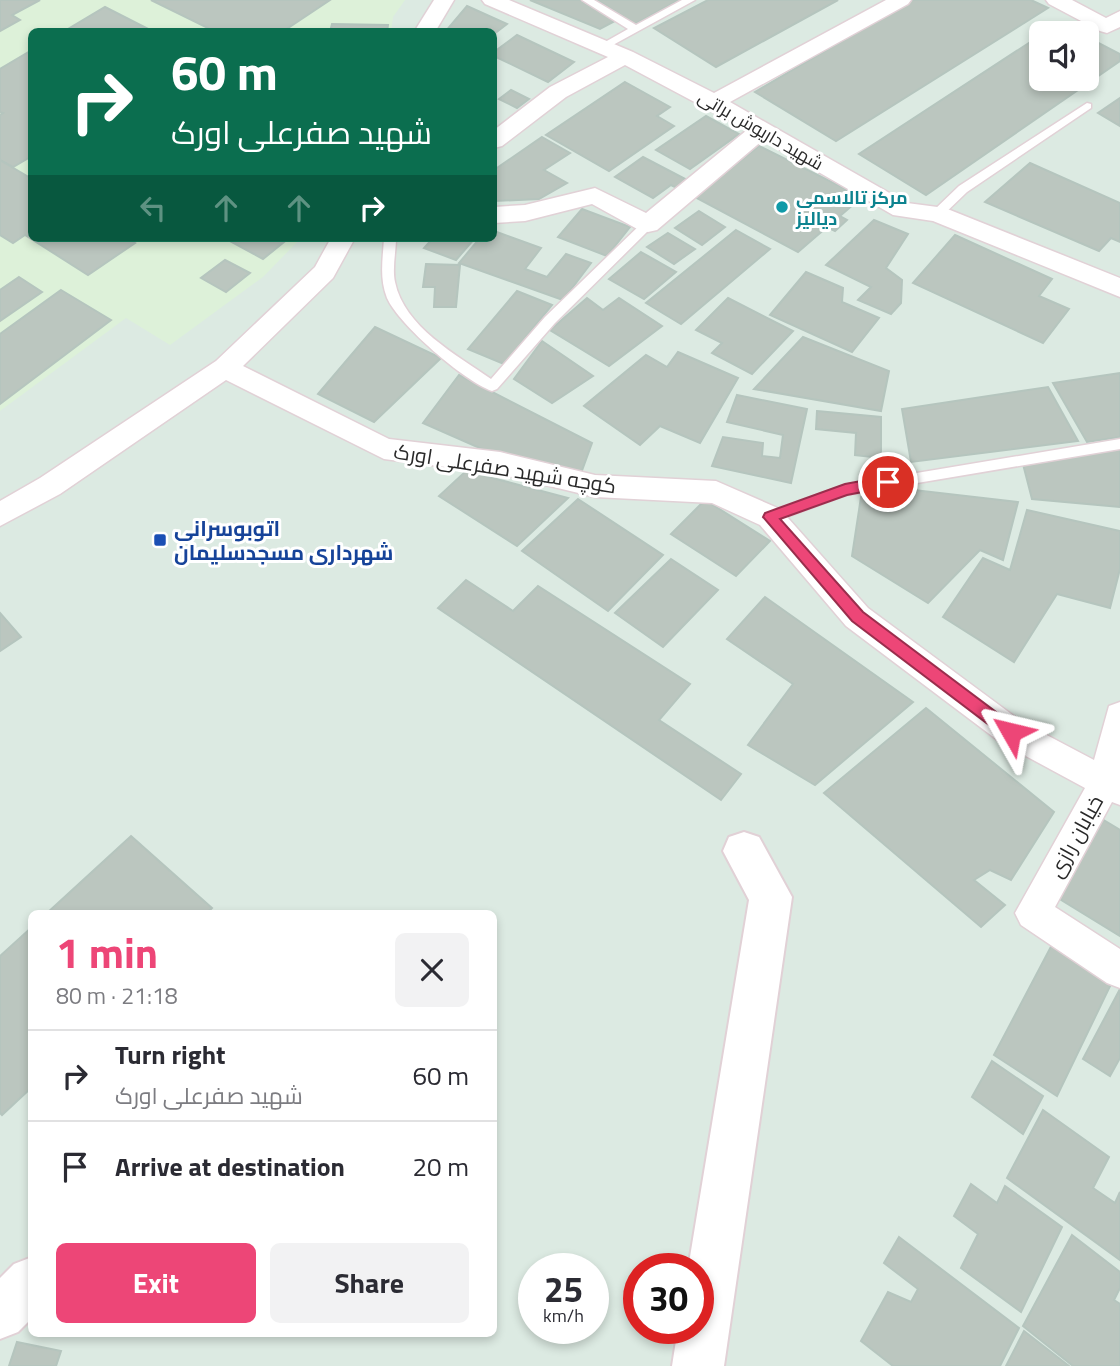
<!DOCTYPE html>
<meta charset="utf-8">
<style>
:root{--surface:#fff;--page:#f2f2f3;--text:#2b2b33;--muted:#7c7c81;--line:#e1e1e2;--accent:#ed4677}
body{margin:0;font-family:"Titillium Web",Cairo,sans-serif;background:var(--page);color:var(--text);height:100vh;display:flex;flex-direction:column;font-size:26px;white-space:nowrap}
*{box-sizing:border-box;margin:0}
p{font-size:23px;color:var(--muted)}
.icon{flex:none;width:38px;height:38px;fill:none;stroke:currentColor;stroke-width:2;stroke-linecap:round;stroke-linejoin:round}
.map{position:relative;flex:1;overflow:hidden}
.side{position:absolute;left:28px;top:910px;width:469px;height:427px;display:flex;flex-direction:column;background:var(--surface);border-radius:10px;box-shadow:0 4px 10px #0003}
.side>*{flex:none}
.guide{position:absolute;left:28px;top:28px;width:469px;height:214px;border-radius:10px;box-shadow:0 4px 10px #0003;background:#0b6e4f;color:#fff;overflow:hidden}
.buttons{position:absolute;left:1029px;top:21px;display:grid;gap:14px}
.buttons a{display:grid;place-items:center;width:70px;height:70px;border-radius:10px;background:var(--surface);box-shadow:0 4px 10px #0003;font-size:35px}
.speed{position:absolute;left:518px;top:1253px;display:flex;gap:14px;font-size:35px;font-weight:700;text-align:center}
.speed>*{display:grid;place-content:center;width:91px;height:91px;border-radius:50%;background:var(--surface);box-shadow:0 4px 10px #0003;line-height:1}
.speed small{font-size:18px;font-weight:400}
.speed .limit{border:10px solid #d22;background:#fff;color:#111}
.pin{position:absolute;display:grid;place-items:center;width:60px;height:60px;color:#fff;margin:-30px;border:4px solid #fff;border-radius:50%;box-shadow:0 2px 7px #0007}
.me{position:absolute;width:77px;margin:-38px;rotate:307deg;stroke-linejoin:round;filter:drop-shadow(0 0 5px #0008)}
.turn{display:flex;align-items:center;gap:24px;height:147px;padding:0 28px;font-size:32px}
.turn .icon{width:91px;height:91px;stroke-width:2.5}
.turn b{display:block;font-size:49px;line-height:60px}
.lanes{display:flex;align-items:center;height:66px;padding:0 28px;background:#0003;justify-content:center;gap:35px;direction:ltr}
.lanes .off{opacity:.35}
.round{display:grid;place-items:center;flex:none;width:74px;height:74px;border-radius:10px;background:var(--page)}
.headline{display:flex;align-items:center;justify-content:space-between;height:119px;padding:0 28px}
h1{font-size:42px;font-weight:700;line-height:52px;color:var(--accent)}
.button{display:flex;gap:14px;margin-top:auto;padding:14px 28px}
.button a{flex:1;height:80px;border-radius:10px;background:var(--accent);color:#fff;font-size:28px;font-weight:700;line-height:80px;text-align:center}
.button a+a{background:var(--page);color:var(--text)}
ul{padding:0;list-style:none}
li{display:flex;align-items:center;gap:21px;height:91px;padding:0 28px;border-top:2px solid var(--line)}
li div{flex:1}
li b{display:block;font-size:26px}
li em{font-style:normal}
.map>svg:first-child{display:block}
</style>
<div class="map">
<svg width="1120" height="1366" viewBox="0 0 1120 1366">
<rect width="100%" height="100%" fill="#dceae2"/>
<polygon fill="#ddf1d9" points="0,0 405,0 393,17 391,31 32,32 32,238 301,238 263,277 170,345 126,318 0,411"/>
<g fill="#bbc6bf" stroke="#b5c5be" stroke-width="2">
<polygon points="0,0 40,0 12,15 20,20 0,31"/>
<polygon points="151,0 330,0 282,32 216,32"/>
<polygon points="530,0 580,0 615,21 600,29"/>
<polygon points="597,0 679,0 635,24"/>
<polygon points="708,0 838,0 716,67 654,28"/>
<polygon points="912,0 1031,0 1048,8 836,141 755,92"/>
<polygon points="467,6 507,24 494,34 445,32"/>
<polygon points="105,7 154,32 63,32"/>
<polygon points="332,24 388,25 387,32 330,32"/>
<polygon points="1060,24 1079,33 1045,33"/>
<polygon points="517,35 574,62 548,82 494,56 494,52"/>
<polygon points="1041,35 1041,79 1087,79 1087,37 1120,54 1120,61 926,195 859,154"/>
<polygon points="32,50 32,156 13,167 0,160 0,115 3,113 0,112 0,69"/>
<polygon points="625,82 670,107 657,116 674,126 609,171 546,135"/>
<polygon points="511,90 529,99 517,108 499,99"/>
<polygon points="1120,98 1120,126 1098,113"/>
<polygon points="706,116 739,134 690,169 656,150"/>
<polygon points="542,137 570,153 544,170 567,183 539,199 494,201 494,170"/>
<polygon points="759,146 862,197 840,216 847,220 835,231 827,227 798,252 695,197"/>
<polygon points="643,157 689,181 679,189 671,185 653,198 615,177"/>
<polygon points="0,160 32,179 32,238 126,238 135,243 88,275 25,235 13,243 0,235"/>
<polygon points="1030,163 1120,203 1120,242 1111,238 1099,251 985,202"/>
<polygon points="582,209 630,227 607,256 558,237"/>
<polygon points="699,211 725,227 702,245 675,228"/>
<polygon points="874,220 908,234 886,268 902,280 901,303 891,314 858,300 871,287 826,265"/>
<polygon points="736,230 770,249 681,324 646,303"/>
<polygon points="494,231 541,248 525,269 547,277 566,254 591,263 563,300 459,263 480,238 494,238"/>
<polygon points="668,233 695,249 674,264 647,247"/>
<polygon points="955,235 1052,279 1039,296 1069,309 1043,343 913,283"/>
<polygon points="230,238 289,238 263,259 228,240"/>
<polygon points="433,238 447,241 449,238 475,238 456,260 424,248"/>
<polygon points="641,252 676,272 644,299 609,279"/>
<polygon points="225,260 250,273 226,292 201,278"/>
<polygon points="426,264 460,265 456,307 434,307 435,287 423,287"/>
<polygon points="806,272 843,288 842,302 879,318 852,352 770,315"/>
<polygon points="19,277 42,292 0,321 0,290"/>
<polygon points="61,290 111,320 0,404 0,334"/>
<polygon points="517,291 552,305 504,364 468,349"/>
<polygon points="587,298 603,310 619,298 662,326 609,366 550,330"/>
<polygon points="728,298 793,331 752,374 712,353 722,343 696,330"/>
<polygon points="375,327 441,358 374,422 318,394"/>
<polygon points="803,337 889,371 881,411 754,389"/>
<polygon points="542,341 593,376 552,403 514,379"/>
<polygon points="678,352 738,378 700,443 660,426 640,445 584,406 646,355 667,367"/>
<polygon points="1120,373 1120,437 1087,442 1053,383"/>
<polygon points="459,375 592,443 580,476 482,449 423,423"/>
<polygon points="1048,387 1078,441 911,462 902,409"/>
<polygon points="737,395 807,409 791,483 712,466 723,437 763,443 762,456 780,458 783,435 727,422"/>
<polygon points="817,411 881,417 881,458 855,455 856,433 816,429"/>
<polygon points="1120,449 1120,507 1032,499 1023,464"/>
<polygon points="466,471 568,498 517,546 439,496"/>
<polygon points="905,489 1018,502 1003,560 980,550 928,603 852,556 861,497"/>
<polygon points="578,499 663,555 608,611 522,551"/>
<polygon points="705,500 770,541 736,576 671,534"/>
<polygon points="1027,510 1120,531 1120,569 1110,608 1057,594 1014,662 943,617 983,558 1010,570"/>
<polygon points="671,559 718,590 663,647 615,613"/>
<polygon points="466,580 513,611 538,586 690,684 659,720 741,774 721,800 438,608"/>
<polygon points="765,597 913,702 815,785 748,745 793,684 727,639"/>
<polygon points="0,613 21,637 0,651"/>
<polygon points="926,708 1054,812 1011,880 990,870 974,880 1005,905 981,927 824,793"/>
<polygon points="1097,816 1120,830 1120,936 1053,895"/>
<polygon points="131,836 212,908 206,914 46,914"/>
<polygon points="32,927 32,1087 2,1115 0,1113 0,956"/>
<polygon points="1054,941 1114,978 1057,1096 994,1055"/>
<polygon points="1120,989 1120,1058 1110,1076 1083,1059"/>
<polygon points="992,1061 1043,1096 1023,1134 972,1097"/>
<polygon points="1043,1110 1109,1157 1093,1188 1115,1203 1120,1192 1120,1260 1007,1178"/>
<polygon points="971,1184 997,1203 1005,1186 1062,1227 1021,1312 961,1268 978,1234 954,1216"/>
<polygon points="1072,1235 1120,1272 1120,1288 1114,1300 1120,1304 1120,1366 1073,1366 1023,1326"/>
<polygon points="899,1237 1019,1328 1000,1366 893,1366 861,1341 888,1292 911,1302 918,1289 884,1263"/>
<polygon points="1024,1331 1069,1366 1006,1366"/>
<polygon points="17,1342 61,1351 56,1366 9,1366"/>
</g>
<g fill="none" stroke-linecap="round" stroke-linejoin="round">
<defs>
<g id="lane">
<polygon points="582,0 594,0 636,25 682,0 695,0 602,51 598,50 598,46 628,29"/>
<polygon points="1087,103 1091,104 1091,108 967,192 941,217 933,217 933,211 959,186"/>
<path d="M 648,220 L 654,224 L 652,227 L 555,323 L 497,389 L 492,391 C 464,381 399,325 387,298 C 379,278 383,258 384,238 L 396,238 C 396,252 392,268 395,282 C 404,327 457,355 491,379 L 545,317 L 644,221 Z"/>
<polygon points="1120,439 1120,449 846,495 770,523 763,517 765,513 845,485"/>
</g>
<g id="street">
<polygon points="434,0 454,0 435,32 414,32"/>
<polygon points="482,0 509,0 633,52 714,93 886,0 911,0 908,4 730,102 907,203 945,208 1120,278 1120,297 933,221 893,215 763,140 657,230 648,232 639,230 592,204 525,221 494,223 494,207 525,205 595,188 646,213 747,130 625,65 566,97 502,146 494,148 494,130 550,87 608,57 485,4"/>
<polygon points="1046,0 1072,0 1106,18 1120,11 1120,27 1107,33 1100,31 1049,4"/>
<polygon points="331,238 355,238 333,278 243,366 389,439 500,452 595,475 716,481 780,509 868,608 1022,722 1094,760 1109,706 1120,702 1120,805 1112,802 1055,907 1120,949 1120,988 1107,983 1021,925 1015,913 1085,788 1000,742 846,626 760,525 712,503 595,497 500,474 384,459 226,380 60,494 0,526 0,501 40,478 216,361 315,267"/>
</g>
<g id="secondary">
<polygon points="744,832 759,837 792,897 724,1366 672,1366 678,1328 698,1328 698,1269 688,1269 749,900 723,851 729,837"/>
<polygon points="32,1257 32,1318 18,1332 0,1339 0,1278 14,1264"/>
</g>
</defs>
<use href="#lane" stroke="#e1d1d6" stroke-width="3"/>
<use href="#street" stroke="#e1d1d6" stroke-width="3"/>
<use href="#secondary" stroke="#e1d1d6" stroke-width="4"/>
<use href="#lane" fill="#fff" fill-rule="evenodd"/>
<use href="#street" fill="#fff" fill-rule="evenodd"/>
<use href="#secondary" fill="#fff" fill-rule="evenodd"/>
</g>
<polygon fill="#ed4677" stroke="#9a2e4d" stroke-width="2" points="888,476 895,482 893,486 847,495 780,519 863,612 1016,727 1019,732 1016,737 1011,739 1005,737 852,621 763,517 765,513 845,484"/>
<circle fill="#0f9aa8" stroke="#fff" stroke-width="2.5" cx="782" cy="207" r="7"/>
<rect fill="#1a4fb4" stroke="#fff" stroke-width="2.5" x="153" y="533" width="14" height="14" rx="3.5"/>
<g text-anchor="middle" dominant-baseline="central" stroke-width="6" stroke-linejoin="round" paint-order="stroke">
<g font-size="18" fill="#292929" stroke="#fff">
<text transform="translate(761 130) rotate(30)">شهید داریوش براتی</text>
</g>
<g font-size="18" font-weight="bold" fill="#0d838f" stroke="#fff" text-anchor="start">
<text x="796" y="197">مرکز تالاسمی<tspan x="796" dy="21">دیالیز</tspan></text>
</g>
<g font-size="21" fill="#292929" stroke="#fff">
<text transform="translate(505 468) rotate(9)">کوچه شهید صفرعلی اورک</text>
<text transform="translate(1075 836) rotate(-61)">خیابان رازی</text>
</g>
<g font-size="21" font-weight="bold" fill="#164399" stroke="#fff" text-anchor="start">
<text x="174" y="528">اتوبوسرانی<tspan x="174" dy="24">شهرداری مسجدسلیمان</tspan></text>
</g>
</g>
</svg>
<div class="buttons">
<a><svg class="icon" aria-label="sound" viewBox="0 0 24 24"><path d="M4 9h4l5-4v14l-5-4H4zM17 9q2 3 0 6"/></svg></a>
</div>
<div class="speed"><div>25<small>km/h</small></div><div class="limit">30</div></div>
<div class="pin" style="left:888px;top:482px;background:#d93025"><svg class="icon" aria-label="arrive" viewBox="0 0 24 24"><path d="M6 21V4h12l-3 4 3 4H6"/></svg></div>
<svg class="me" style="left:1011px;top:732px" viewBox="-20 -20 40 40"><path d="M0-17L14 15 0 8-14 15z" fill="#ed4677" stroke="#fff" stroke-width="4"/></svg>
<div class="guide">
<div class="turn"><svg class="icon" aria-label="right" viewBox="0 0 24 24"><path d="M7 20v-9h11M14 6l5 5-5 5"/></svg><div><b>60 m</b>شهید صفرعلی اورک</div></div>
<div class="lanes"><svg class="icon off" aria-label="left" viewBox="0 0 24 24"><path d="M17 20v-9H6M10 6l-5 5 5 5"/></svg><svg class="icon off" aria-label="ahead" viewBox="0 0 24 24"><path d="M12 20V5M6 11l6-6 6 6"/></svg><svg class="icon off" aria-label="ahead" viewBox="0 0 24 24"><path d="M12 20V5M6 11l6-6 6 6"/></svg><svg class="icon" aria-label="right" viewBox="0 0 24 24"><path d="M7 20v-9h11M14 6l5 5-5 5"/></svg></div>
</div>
<section class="side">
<div class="headline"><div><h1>1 min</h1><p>80 m · 21:18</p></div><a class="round"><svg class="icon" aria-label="close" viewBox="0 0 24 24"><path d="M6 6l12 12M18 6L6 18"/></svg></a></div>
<ul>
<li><svg class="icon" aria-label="right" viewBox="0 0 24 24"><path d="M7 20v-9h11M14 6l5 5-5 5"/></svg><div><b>Turn right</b><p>شهید صفرعلی اورک</p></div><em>60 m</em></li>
<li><svg class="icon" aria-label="arrive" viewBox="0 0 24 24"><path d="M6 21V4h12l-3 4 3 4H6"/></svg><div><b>Arrive at destination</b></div><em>20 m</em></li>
</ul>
<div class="button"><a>Exit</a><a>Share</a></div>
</section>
</div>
